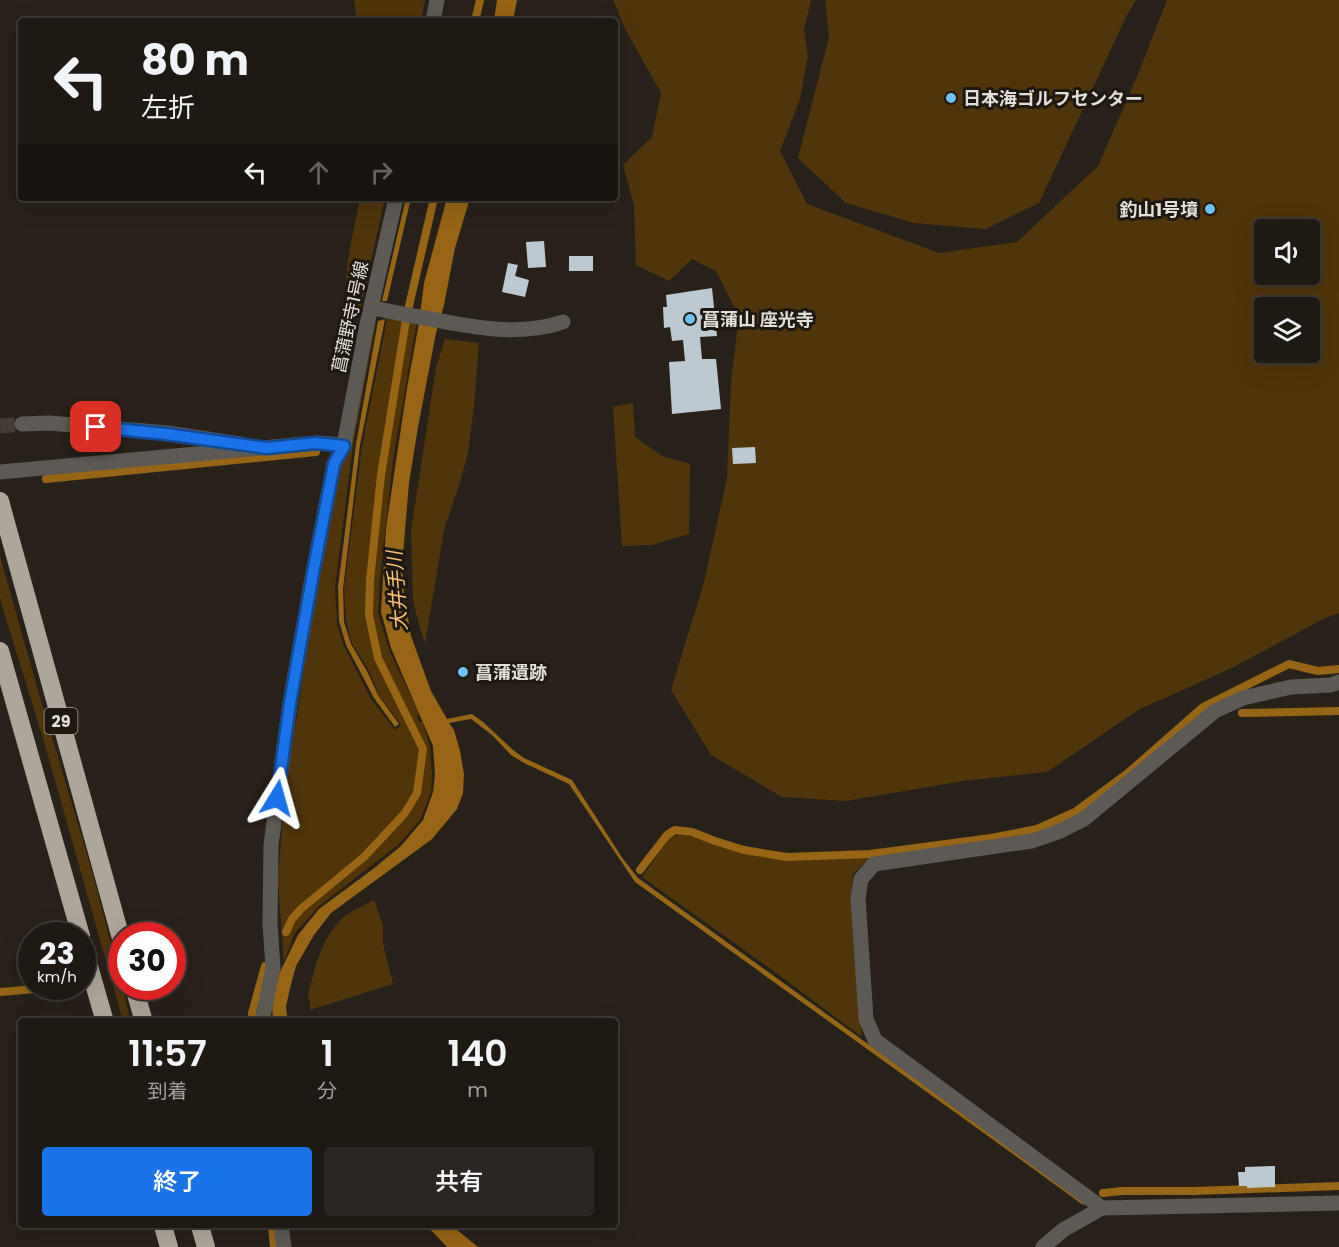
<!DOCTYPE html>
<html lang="ja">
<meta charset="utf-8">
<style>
:root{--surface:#1e1913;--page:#2b2621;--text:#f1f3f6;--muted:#a1a0a0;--line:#3c3833;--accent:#1a73e8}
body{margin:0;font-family:Poppins,"Noto Sans JP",sans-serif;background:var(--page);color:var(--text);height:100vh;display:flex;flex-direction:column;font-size:22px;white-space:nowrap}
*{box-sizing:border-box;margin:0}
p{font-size:20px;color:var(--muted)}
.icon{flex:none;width:33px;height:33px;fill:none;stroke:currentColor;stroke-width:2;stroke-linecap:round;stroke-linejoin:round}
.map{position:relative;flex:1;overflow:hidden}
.sheet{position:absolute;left:18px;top:1018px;width:600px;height:210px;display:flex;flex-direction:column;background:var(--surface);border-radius:6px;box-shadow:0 6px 24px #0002,0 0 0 2px var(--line)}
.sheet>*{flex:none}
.hud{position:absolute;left:18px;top:18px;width:600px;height:183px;border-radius:6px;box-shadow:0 6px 24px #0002,0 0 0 2px var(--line);background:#1e1913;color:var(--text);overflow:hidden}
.fabs{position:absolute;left:1254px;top:219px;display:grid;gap:12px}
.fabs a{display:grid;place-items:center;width:66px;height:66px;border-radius:6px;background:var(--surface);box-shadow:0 6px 24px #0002,0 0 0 2px var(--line);font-size:30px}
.speed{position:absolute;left:18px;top:922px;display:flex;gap:12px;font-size:30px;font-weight:700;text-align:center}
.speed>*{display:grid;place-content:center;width:78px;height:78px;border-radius:50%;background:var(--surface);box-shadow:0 6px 24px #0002,0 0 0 2px var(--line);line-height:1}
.speed small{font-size:15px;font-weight:400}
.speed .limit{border:9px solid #d22;background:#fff;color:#111}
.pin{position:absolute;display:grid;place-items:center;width:51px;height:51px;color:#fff;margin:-26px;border-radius:12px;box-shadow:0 3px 9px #0006}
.me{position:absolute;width:66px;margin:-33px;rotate:8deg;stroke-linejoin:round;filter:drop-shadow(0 0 4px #0008)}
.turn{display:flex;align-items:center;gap:21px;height:126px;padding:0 24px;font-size:27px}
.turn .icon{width:78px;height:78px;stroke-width:2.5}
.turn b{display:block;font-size:42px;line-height:51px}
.lanes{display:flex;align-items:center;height:57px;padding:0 24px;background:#0003;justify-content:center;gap:30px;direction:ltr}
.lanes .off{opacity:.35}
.eta{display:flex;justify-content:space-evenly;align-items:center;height:102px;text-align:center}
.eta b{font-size:36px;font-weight:600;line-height:42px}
.cta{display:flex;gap:12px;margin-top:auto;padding:12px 24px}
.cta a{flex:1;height:69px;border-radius:6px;background:var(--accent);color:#fff;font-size:24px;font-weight:600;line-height:69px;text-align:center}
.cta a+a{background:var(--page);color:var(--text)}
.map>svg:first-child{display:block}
</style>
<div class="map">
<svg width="1339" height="1247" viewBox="0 0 1339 1247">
<rect width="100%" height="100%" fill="#282119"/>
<g fill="#50350a" fill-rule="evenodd">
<polygon points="354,0 425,0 421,21 357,21"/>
<path d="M 613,0 L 811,0 L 804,30 L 808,56 L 800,99 L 780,151 L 807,204 L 939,253 L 1017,242 L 1098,166 L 1137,77 L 1167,0 L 1339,0 L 1339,613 L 1323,619 L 1232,668 L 1140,709 L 1047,772 L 963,781 L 846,801 L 782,797 L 711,755 L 671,690 L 704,582 L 727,478 L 731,382 L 739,317 L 716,271 L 692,259 L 669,281 L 636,265 L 634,205 L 623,165 L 652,137 L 661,93 L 625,29 ZM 1264,230 L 1310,230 L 1310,274 L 1264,274 ZM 1264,308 L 1310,308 L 1310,352 L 1264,352 Z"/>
<polygon points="825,0 1136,0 1126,17 1039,203 985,229 914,223 846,203 798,158 829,37"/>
<path d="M 360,198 L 385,198 L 361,307 L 351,322 L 347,322 C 341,280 352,239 360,198 Z"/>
<polygon points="387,319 417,321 393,460 380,577 378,613 389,650 419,713 417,715 419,722 422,721 430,746 432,775 431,792 420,820 399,844 318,907 295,933 284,961 278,882 281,838 286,784 311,625 331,516 343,457 374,323 376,322 353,445 335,587 337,624 344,646 371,699 395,730 401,725 379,695 369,671 352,643 346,621 344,589 362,446"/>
<polygon points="445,339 479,343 474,406 468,453 460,482 444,530 425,643 420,628 413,600 411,531 436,368"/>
<polygon points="633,403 635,437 662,456 690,464 689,534 652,545 622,546 613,407"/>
<polygon points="0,556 37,687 92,871 131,1021 123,1021 45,745 3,609 0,597"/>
<polygon points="679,835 695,837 741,853 787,861 871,857 853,874 851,899 862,1037 775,972 642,877 670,837"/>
<path d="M 374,900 L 383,926 L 383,944 L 393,984 L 310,1010 L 310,1002 L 308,996 C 315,967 321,937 345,916 C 353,910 365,905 374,900 Z"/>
</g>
<g fill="#966515">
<polygon points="497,0 517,0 513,21 494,21"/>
<polygon points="406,198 411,198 387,301 382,301"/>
<polygon points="447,198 470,198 455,248 444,305 436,333 418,427 409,483 402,566 404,594 411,636 431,691 447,719 472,714 483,722 513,750 524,758 572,780 623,859 638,878 1008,1145 1085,1202 1083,1205 1006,1149 635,882 569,784 524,763 511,755 492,735 471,719 449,723 454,730 460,751 464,774 463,793 457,809 432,839 331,913 314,935 296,966 290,988 286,1007 288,1021 273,1022 272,1004 280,972 298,935 319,909 373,869 401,846 423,820 433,792 435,775 433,746 391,648 381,612 386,528 407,388 419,323 424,283"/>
<polygon points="385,319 360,445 343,589 344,622 351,644 368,673 378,695 399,724 395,727 374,698 346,645 339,621 338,587 356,444 378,321"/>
<polygon points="427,1226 452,1226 478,1247 447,1247"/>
</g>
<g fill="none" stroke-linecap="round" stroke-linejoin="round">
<g stroke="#966515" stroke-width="8">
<polyline points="475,21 480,0"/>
<polyline points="409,306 434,198"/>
<polyline points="46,479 316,452"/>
<polyline points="1242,713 1339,711"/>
<polyline points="640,870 667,835 675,830 692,832 715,841 744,850 787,857 870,854 991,838 1037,829 1075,812 1128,773 1203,707 1289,664 1318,671 1339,669"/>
<polyline points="286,932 292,919 302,908 364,857 405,813 417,793 423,749 378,658 369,615 370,580 381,475 406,320"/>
<polyline points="0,992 36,989"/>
<polyline points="252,1022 252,1013 265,966"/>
<polyline points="1103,1193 1122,1191 1195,1191 1339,1186"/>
<polyline points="272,1226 274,1247"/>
</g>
</g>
<g fill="#bcc9d1">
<polygon points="544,241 546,267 528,268 526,242"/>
<rect x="569" y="256" width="24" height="15"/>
<polygon points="508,263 518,265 515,276 529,280 525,297 502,292"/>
<polygon points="712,288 717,336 700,337 702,359 716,359 721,409 672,414 669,362 685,361 683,340 672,341 670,327 664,328 663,307 667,307 666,295"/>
<polygon points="755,447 756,463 733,464 732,448"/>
<polygon points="1275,1166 1275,1187 1247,1188 1247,1186 1239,1186 1238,1172 1245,1172 1245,1167"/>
</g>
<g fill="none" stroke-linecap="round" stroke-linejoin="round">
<polyline stroke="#443d36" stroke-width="15" stroke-dasharray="15 8" stroke-linecap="butt" points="0,426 22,424"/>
<g stroke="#5d5a55" stroke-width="15">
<polyline points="433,21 437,0"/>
<path d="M 371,307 C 389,312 407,315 425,318 C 470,327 519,337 563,322"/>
<polyline points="22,424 49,423 167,433 240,444"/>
<polyline points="0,472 317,443 344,445"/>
<polyline points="262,1022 273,968 270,924 271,845 290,703 313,573 334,464 344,445 366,329 396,198"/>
<polyline points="1102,1208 875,1040 866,1019 858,898 861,879 874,864 1032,841 1058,832 1084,819 1215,711 1243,698 1291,687 1331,685 1339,682"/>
<polyline points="281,1226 284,1247"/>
<polyline points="1043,1247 1063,1230 1102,1208 1339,1203"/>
</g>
<g stroke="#afa69b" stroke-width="18">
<polyline points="0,501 122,942"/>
<polyline points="0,651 81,936"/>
<polyline points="82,942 105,1022"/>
<polyline points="134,987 144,1022"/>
<polyline points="163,1226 169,1247"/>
<polyline points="200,1226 206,1247"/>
</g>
</g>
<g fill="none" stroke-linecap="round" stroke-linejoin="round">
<defs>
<polyline id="route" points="96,427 166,434 267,448 316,443 344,446 334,464 313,573 290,703 277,798"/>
</defs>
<use href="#route" stroke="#114b97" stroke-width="15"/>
<use href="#route" stroke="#1a73e8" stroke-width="10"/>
</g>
<g fill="#6fc2f4" stroke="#1f1810" stroke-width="2">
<circle cx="951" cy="98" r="6"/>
<circle cx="1210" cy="209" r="6"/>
<circle cx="690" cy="319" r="6"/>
<circle cx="463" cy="672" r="6"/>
</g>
<g text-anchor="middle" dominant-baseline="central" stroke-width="6" stroke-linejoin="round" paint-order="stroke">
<rect fill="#1f1810" stroke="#a8a39c" stroke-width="1.5" x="44.5" y="708" width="33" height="26" rx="4.5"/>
<g font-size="16" font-weight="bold" fill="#e2ded8">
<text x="61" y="721">29</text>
</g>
<g font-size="18" font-weight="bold" fill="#e2ded8" stroke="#1f1810" text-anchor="start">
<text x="963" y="98">日本海ゴルフセンター</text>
<text x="1198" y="209" text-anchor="end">釣山1号墳</text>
<text x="702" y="319">菖蒲山 座光寺</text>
<text x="475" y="672">菖蒲遺跡</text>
</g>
<g font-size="18" fill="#e2ded8" stroke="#1f1810">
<text transform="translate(350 317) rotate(-78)">菖蒲野寺1号線</text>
</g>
<g font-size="20" font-style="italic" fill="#f9c278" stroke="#1f1810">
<text transform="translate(397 591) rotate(-94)">大井手川</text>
</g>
</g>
</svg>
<div class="fabs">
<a><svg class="icon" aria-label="sound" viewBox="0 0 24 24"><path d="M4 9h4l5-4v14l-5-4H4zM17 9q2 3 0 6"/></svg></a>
<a><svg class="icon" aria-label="layers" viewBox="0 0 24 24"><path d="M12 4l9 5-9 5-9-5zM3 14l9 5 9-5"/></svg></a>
</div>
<div class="speed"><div>23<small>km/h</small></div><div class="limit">30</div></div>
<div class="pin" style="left:96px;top:427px;background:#d93025"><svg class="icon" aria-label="arrive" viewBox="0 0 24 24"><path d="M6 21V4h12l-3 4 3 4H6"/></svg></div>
<svg class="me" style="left:277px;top:798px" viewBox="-20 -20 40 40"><path d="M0-17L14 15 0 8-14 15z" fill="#1a73e8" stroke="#fff" stroke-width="4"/></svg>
<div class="hud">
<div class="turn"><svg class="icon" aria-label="left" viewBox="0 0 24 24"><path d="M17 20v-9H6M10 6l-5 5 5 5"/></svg><div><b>80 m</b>左折</div></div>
<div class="lanes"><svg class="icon" aria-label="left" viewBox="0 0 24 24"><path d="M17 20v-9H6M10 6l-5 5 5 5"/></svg><svg class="icon off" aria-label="ahead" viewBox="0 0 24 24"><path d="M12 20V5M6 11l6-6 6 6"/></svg><svg class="icon off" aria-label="right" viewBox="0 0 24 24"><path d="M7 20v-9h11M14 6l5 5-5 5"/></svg></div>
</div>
<section class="sheet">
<div class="eta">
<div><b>11:57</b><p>到着</p></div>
<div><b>1</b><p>分</p></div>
<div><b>140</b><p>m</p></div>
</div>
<div class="cta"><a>終了</a><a>共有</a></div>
</section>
</div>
